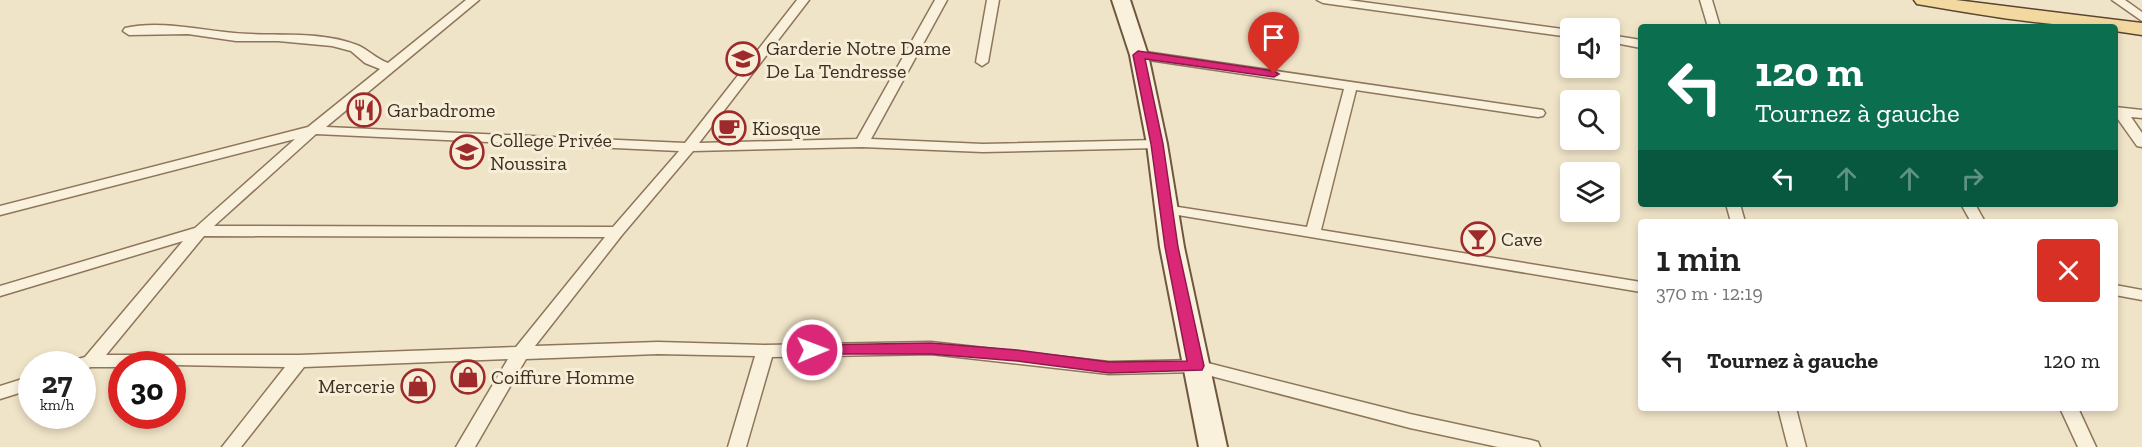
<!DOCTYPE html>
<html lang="fr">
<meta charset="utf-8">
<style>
:root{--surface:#fff;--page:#f6f6f6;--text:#222;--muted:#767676}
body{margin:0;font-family:"Zilla Slab",serif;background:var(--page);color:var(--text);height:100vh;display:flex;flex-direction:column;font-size:22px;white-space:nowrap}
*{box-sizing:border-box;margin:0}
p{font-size:20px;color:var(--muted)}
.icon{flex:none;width:33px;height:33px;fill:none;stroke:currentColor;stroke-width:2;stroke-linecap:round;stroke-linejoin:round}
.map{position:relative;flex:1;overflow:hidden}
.details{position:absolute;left:1638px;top:219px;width:480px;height:192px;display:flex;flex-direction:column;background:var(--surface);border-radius:6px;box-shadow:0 3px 9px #0003}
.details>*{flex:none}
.hud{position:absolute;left:1638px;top:24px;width:480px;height:183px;border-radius:6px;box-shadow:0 3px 9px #0003;background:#0b6e4f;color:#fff;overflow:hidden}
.controls{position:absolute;left:1560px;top:18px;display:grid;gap:12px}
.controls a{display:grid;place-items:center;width:60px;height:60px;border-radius:6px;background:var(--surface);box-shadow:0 3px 9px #0003;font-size:30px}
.speed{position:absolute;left:18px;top:351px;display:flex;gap:12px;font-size:30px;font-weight:700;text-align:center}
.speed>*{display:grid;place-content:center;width:78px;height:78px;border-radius:50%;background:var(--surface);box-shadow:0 3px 9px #0003;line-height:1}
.speed small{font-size:15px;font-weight:400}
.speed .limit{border:9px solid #d22;background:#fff;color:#111}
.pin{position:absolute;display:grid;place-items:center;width:51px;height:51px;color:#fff;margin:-62px -26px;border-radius:50% 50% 50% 0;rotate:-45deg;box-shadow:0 0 6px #0007}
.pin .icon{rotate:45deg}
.me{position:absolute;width:66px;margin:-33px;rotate:89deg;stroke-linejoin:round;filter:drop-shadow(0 0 4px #0008)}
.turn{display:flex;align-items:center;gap:21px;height:126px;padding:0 18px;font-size:27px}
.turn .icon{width:78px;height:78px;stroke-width:2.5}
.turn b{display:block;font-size:42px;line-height:51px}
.lanes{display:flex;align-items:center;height:57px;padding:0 18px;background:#0003;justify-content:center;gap:30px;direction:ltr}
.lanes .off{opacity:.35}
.round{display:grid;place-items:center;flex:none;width:63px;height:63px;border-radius:6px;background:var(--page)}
.overview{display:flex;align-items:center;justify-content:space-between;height:102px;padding:0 18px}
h1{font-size:36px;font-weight:600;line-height:45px}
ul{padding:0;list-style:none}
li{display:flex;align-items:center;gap:18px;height:78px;padding:0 18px}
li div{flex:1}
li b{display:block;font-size:22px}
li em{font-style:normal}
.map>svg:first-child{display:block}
</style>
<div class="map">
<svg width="2142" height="447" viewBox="0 0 2142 447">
<rect width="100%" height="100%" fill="#f0e4c8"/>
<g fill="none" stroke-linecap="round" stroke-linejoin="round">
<defs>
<g id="street">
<path d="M 466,0 L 479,0 L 326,127 L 685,143 L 797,0 L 809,0 L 699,143 L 857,139 L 935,0 L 947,0 L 871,139 L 983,144 L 1157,140 L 1164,144 L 1157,148 L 983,152 L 862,147 L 693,151 L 622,235 L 535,346 L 658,342 L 765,345 L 931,342 L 1109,362 L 1196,360 L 1410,414 L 1531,440 L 1538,442 L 1540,447 L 1498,447 L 1410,428 L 1196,372 L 1109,374 L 931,354 L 772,357 L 746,447 L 728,447 L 755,356 L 658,354 L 526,359 L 475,447 L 456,447 L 508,359 L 304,367 L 241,447 L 222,447 L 285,367 L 122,364 L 122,367 L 91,367 L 82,370 L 82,364 L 72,364 L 75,360 L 85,357 L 183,241 L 0,296 L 0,286 L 195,228 L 295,139 L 0,215 L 0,206 L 308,127 L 380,69 L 365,63 L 351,51 L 332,46 L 278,41 L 236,41 L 188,34 L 129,35 L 123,31 L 125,28 C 159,20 200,30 234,33 C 275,37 317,30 357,45 C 366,48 375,58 388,63 ZM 316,134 L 679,151 L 613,227 L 214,226 ZM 204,236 L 605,237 L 516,347 L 299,355 L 106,355 Z"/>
<polygon points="987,0 999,0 988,62 982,66 976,62"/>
<polygon points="1317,0 1348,0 1570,30 1570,37 1323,3"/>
<polygon points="1700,0 1712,0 1720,27 1708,27"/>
<polygon points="2112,0 2125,0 2142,12 2142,21"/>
<polygon points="1610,35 1641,40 1641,48 1610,42"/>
<polygon points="1139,51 1543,110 1545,113 1543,116 1538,117 1356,90 1321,230 1641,282 1641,292 1160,212 1158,209 1160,206 1165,205 1307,227 1344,89 1135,58 1135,52"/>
<polygon points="2115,107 2142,110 2142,118 2131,117 2142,133 2142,147 2137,146 2115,115"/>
<polygon points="1726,204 1740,204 1745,222 1731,222"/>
<polygon points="1961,204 1975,204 1985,222 1971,222"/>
<polygon points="2115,285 2142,290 2142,300 2115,295"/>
<polygon points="32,376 32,389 0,399 0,386"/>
<polygon points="1778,408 1796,408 1806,447 1788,447"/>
<polygon points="2060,408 2078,408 2096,447 2078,447"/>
</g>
<polygon id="secondary" points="1112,0 1130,0 1148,55 1167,144 1184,247 1227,447 1199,447 1160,247 1147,144 1130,55"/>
<path id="primary" d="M 1914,0 L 1956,0 L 2142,23 L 2142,35 L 2115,31 L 2115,27 C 2051,27 1987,16 1923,5 L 1917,4 Z"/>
</defs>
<use href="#street" stroke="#8d765c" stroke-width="3"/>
<use href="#secondary" stroke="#6f573f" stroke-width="4"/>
<use href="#primary" stroke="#5b4430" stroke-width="3"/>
<use href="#street" fill="#faf1dc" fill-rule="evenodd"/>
<use href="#secondary" fill="#faf1dc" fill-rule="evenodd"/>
<use href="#primary" fill="#f3d9a0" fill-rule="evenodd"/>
</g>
<polygon fill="#db2777" stroke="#8e194d" stroke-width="1.5" points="1138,51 1274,71 1279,74 1274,77 1145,59 1163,144 1178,247 1204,366 1202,370 1109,373 1017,361 931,354 807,354 804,350 807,346 812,345 931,343 1017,350 1109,362 1187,361 1165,247 1151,144 1133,55"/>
<defs>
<symbol id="school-ring" viewBox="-11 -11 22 22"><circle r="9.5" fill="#f7eed8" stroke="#9e2a2b" stroke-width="1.5"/><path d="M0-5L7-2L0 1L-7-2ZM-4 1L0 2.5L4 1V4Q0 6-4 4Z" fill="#9e2a2b"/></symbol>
<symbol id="restaurant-ring" viewBox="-11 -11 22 22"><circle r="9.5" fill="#f7eed8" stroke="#9e2a2b" stroke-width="1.5"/><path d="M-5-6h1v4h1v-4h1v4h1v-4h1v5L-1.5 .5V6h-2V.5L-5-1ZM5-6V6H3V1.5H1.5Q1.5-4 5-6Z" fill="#9e2a2b"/></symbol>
<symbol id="cafe-ring" viewBox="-11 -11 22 22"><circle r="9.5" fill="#f7eed8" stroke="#9e2a2b" stroke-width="1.5"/><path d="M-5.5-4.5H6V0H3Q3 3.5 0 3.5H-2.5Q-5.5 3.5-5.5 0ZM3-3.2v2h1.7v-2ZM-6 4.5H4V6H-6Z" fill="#9e2a2b"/></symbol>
<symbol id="bar-ring" viewBox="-11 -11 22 22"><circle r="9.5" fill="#f7eed8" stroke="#9e2a2b" stroke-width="1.5"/><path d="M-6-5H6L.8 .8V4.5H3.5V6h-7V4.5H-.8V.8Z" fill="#9e2a2b"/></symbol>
<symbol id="shop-ring" viewBox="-11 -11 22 22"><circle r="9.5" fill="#f7eed8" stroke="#9e2a2b" stroke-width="1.5"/><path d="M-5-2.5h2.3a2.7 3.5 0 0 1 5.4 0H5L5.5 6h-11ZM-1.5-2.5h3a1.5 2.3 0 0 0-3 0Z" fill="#9e2a2b"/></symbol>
</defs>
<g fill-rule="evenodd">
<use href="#school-ring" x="724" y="40" width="38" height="38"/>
<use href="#restaurant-ring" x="345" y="91" width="38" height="38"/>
<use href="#cafe-ring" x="710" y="109" width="38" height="38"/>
<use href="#school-ring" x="448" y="133" width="38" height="38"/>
<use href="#bar-ring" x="1459" y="220" width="38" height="38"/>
<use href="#shop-ring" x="449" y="358" width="38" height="38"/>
<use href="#shop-ring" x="399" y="367" width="38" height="38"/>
</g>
<g text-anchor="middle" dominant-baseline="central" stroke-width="6" stroke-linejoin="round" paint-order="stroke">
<g font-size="20" fill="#3d2e20" stroke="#f7eed8" text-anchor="start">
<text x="766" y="48">Garderie Notre Dame<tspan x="766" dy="23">De La Tendresse</tspan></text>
<text x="387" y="110">Garbadrome</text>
<text x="752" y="128">Kiosque</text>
<text x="490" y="140">College Privée<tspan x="490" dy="23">Noussira</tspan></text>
<text x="1501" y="239">Cave</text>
<text x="491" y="377">Coiffure Homme</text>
<text x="395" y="386" text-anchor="end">Mercerie</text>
</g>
</g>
</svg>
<div class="controls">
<a><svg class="icon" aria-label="sound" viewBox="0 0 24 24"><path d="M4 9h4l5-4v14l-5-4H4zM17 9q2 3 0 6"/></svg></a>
<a><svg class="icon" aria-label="search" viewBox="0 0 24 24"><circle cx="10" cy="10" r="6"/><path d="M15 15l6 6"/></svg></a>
<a><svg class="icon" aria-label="layers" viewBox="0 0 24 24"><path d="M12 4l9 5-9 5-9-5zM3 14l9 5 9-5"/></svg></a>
</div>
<div class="speed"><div>27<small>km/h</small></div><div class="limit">30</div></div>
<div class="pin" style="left:1274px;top:74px;background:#d93025"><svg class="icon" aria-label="arrive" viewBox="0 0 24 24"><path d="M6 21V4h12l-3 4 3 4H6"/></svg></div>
<svg class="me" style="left:812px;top:350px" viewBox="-20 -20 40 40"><circle r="17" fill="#db2777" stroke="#fff" stroke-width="3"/><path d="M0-11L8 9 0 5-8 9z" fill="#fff"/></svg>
<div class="hud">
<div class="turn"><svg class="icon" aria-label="left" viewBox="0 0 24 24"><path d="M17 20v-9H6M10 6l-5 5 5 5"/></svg><div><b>120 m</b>Tournez à gauche</div></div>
<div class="lanes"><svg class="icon" aria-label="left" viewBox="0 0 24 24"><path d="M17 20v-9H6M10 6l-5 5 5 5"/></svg><svg class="icon off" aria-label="ahead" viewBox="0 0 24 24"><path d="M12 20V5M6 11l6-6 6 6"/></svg><svg class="icon off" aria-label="ahead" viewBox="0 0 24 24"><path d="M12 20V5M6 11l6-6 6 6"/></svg><svg class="icon off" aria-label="right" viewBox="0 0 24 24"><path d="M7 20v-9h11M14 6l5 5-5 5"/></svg></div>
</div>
<section class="details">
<div class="overview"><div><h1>1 min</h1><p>370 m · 12:19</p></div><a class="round" style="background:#d93025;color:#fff"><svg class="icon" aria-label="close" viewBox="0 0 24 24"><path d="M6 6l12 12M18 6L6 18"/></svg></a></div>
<ul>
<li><svg class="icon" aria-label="left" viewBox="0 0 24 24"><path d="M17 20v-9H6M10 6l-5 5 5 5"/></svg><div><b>Tournez à gauche</b></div><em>120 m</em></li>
</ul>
</section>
</div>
